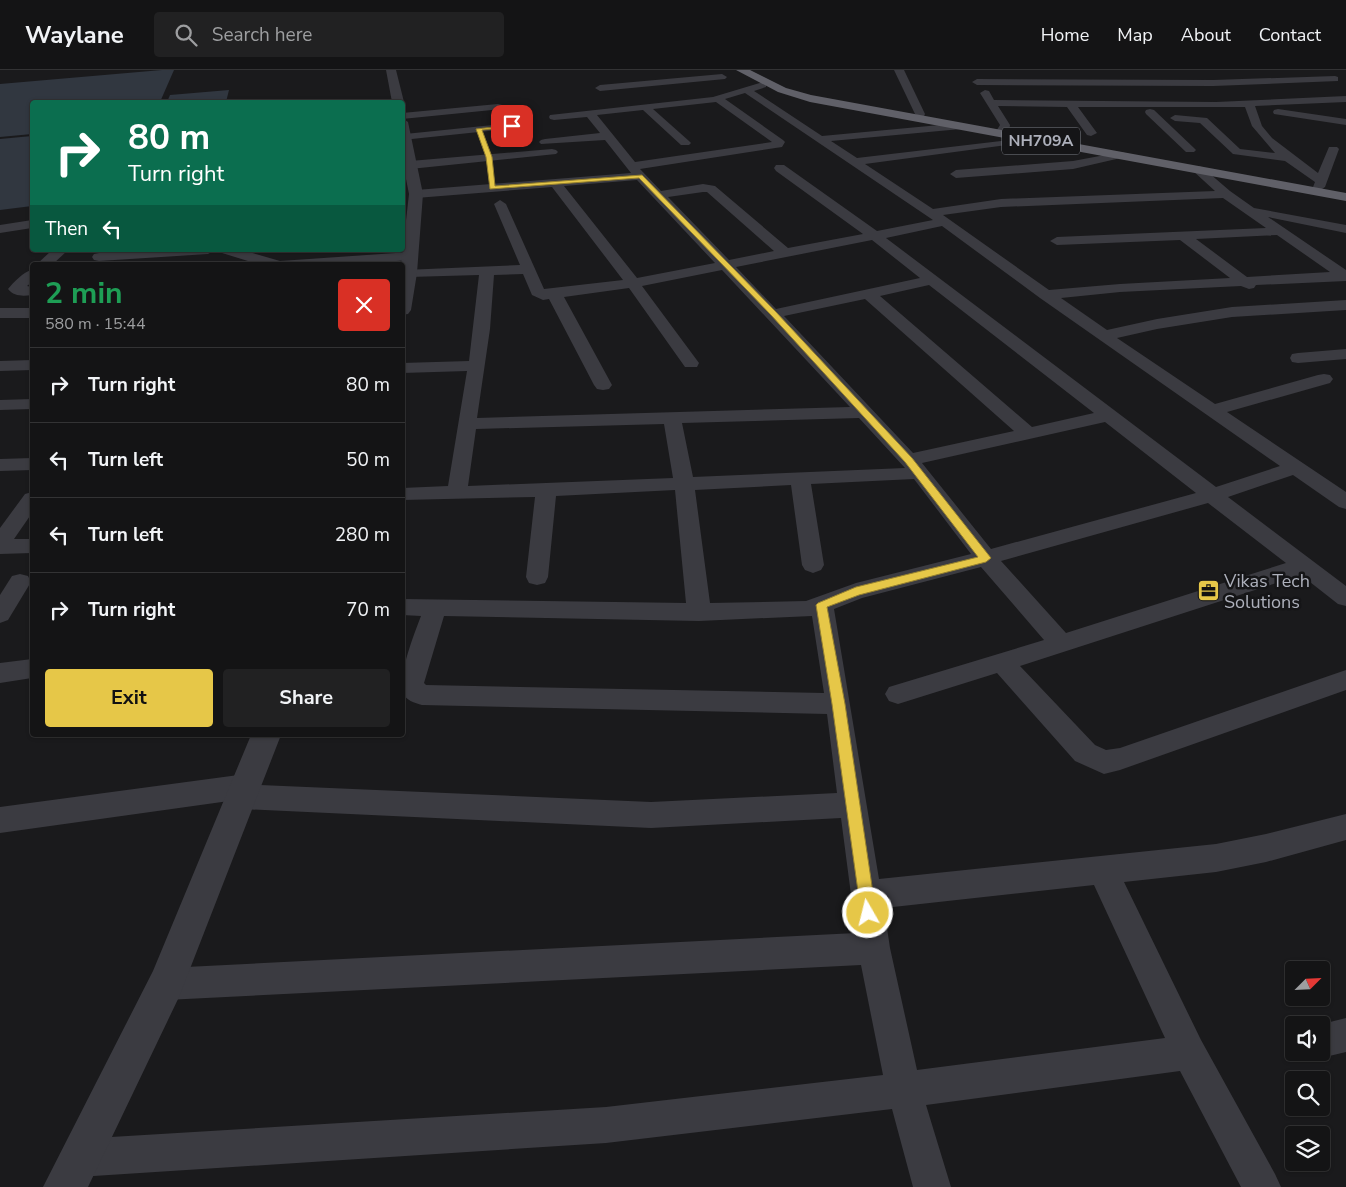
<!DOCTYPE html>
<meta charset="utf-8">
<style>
:root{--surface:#141415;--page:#212122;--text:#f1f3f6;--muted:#9d9ea0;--line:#333334;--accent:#e6c748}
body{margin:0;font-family:"Nunito Sans",sans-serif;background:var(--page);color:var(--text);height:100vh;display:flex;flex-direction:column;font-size:19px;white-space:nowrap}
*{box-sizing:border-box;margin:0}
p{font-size:16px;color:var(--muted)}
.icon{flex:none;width:28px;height:28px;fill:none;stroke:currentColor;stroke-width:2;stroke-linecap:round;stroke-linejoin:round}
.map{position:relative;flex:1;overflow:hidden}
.details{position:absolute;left:30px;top:192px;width:375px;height:475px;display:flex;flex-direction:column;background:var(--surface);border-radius:5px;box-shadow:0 1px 4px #0004,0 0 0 1px var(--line)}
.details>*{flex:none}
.top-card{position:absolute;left:30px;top:30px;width:375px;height:152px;border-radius:5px;box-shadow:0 1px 4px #0004,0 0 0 1px var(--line);background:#0b6e4f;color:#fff;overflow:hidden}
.needle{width:32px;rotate:66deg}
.controls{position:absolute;left:1285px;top:891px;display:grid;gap:10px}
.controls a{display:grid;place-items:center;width:45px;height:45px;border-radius:5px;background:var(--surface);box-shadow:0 1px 4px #0004,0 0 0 1px var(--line);font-size:25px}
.pin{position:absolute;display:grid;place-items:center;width:42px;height:42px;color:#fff;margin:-21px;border-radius:10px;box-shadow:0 2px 8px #0006}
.me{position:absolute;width:55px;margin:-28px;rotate:352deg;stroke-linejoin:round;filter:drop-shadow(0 0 4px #0008)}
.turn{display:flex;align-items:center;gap:18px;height:105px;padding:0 15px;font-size:22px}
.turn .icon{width:65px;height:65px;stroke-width:2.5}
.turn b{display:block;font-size:35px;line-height:42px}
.then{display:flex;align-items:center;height:48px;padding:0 15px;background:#0003;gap:10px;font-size:19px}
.round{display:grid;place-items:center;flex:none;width:52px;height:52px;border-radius:5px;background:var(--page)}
.overview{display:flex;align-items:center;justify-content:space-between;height:85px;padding:0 15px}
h1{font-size:30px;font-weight:700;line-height:38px;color:#1e9e55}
.button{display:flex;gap:10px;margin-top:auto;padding:10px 15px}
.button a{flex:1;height:58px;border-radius:5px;background:var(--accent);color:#111;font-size:20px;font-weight:700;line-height:58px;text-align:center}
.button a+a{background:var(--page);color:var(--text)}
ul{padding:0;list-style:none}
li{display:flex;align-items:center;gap:15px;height:75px;padding:0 15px;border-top:1px solid var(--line)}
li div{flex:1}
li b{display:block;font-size:19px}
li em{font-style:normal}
header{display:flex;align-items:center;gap:30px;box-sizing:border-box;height:70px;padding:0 25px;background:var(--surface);border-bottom:1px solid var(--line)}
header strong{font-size:24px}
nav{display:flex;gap:28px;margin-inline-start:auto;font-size:18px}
.search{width:350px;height:45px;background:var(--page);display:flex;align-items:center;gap:12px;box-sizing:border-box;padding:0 18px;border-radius:5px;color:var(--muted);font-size:19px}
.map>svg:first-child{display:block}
</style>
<header>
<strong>Waylane</strong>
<div class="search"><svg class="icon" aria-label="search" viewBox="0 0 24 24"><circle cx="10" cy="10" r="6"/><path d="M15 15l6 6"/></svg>Search here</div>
<nav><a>Home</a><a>Map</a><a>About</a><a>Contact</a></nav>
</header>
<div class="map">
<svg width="1346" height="1117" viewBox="0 0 1346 1117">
<rect width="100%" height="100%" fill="#1a1a1c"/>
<g fill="#313740">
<polygon points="162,0 174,0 160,32 32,32 32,64 0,67 0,14"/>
<polygon points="229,20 226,32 167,32 170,25"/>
<polygon points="32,66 32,136 0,140 0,69"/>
</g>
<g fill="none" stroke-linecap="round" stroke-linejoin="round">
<g fill="#3b3b41" fill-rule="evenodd">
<polygon points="894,0 904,0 925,44 924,46 920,47 915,44"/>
<polygon points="722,4 727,7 725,9 600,21 595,18 600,15"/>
<polygon points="1335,6 1338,7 1338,11 1213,16 977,15 972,12 977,9 1213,10"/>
<path d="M 763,12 L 766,13 L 766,17 L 754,21 L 822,66 L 961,53 L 966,56 L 961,59 L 831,71 L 857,88 L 1034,67 L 1036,69 L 1030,72 L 865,94 L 933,139 L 1001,129 L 1215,121 L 1192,100 L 1198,96 L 1202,97 L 1230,121 L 1254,138 L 1346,155 L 1346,163 L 1268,147 L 1346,200 L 1346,211 L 1256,215 L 1254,218 L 1249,219 L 1241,216 L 1120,222 L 1061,228 L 1107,260 L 1157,249 L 1232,237 L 1346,230 L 1346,240 L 1232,247 L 1157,259 L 1117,268 L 1215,334 L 1318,305 L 1324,304 L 1330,305 L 1333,309 L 1330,313 L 1227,342 L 1346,422 L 1346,439 L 1339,437 L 1293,405 L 1228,427 L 1346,516 L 1346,536 L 1338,534 L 1301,505 L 1020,596 L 1095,675 L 1106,680 L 1120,678 L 1346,600 L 1346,620 L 1120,700 L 1104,704 L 1075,691 L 997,603 L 898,634 L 889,631 L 885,624 L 889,617 L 1044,570 L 981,497 L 862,528 L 834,539 L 879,809 L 1216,774 L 1266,764 L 1346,744 L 1346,770 L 1266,792 L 1216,802 L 1124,812 L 1201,970 L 1275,1104 L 1281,1117 L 1241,1117 L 1180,1001 L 926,1035 L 951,1117 L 913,1117 L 892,1039 L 606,1073 L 78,1107 L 65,1101 L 59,1088 L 65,1075 L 78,1069 L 606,1037 L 883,1005 L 861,895 L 166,930 L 154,926 L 150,914 L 154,902 L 166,898 L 856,863 L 841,748 L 651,758 L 241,739 L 231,736 L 229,731 L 0,763 L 0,737 L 246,704 L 256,707 L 260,715 L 651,732 L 837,723 L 827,644 L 422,635 C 415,633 405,630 403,623 C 397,607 415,562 421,546 L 402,545 L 402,529 L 686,533 L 675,420 L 556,426 L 548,507 L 545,513 L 537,515 L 529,513 L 526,507 L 535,427 L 402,430 L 402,418 L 448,416 L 467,301 L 402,303 L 402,293 L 469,291 L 479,205 L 409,207 L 404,206 L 404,200 L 520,195 L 494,134 L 500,130 L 506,134 L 544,219 L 623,210 L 552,117 L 416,128 L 410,124 L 416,120 L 631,103 L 605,70 L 541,74 L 539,72 L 541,70 L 545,69 L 600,63 L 587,47 L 554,50 L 550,49 L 549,47 L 550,45 L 713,27 ZM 745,23 L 933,150 L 877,161 L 784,95 L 776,95 L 774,98 L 776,101 L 863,164 L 788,178 L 715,116 L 703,114 L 661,121 L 640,99 L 782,77 L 785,72 L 783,70 L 725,29 ZM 716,32 L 772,72 L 635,92 L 597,45 L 643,40 L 681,75 L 689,75 L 691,73 L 689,71 L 653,39 ZM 637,110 L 715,193 L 637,208 L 564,116 ZM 703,122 L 707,122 L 774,181 L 729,190 L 668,127 ZM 1223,128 L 1266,158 L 1057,167 L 1050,171 L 1057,175 L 1180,170 L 1230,208 L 1120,214 L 1049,220 L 943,145 L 1001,137 ZM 942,156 L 1040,228 L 1280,396 L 1216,417 L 886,168 ZM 1277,165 L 1330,202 L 1247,207 L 1196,169 ZM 872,170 L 920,208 L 776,239 L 736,197 ZM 722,200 L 850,337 L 477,348 L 490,259 L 494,205 L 523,204 L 532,225 L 543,230 L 549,229 L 594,315 L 597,319 L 603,320 L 609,319 L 612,315 L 564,227 L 629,218 L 685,297 L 697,297 L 699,293 L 642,216 ZM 929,215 L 1094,343 L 1032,357 L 880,226 ZM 865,229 L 1014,361 L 913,383 L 784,246 ZM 859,348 L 905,398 L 693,407 L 682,353 ZM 1105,352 L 1196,423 L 991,479 L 922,393 ZM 664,354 L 673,408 L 468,416 L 476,359 ZM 914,409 L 971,484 L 856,513 L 806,531 L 710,533 L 695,420 L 791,415 L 802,495 L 805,500 L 813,503 L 821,500 L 824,495 L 811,414 ZM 1208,433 L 1286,493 L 1066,563 L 1001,491 ZM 444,546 L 699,551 L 812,546 L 824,623 L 426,615 L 424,613 ZM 1094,815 L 1165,968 L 917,1000 L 890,878 L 884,838 Z"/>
<polygon points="985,20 989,21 994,30 1216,32 1346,26 1346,32 1255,36 1262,56 1272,68 1318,103 1329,77 1337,77 1339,79 1325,117 1319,121 1313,117 1315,112 1285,91 1233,84 1200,53 1175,51 1170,48 1175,45 1207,48 1240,79 1275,83 1252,56 1245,37 1078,37 1097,63 1091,66 1087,65 1067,37 998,36 1010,55 1009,61 1001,66 995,63 1000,55 980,23"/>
<polygon points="498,34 502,35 503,37 502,39 402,49 402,43"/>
<polygon points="1150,39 1154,40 1194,78 1196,80 1194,82 1186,82 1146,44 1145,42 1146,40"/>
<polygon points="1278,39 1346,49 1346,55 1274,44 1273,42 1274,40"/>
<polygon points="512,53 516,54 517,56 516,58 402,70 402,64 405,64"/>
<polygon points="552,79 556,80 558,82 556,84 410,99 404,95 410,91"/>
<polygon points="1121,82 1125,83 1127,85 1125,87 1073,99 956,108 950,104 956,100 1073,91"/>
<polygon points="32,150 32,158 0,163 0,155"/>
<polygon points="52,180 68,180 52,195 36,195"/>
<polygon points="142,180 215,180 208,184 99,191 94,190 92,187 94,184 99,183"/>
<polygon points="220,180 242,180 280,191 410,182 415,183 417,186 415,189 410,190 342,195 261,195 222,183"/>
<path d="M 32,200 L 32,212 L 27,216 L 32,217 L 32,225 C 24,226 14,227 8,219 C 14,212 23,202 32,200 Z"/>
<rect x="0" y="238" width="32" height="10"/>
<polygon points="1346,279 1346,289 1298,293 1292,292 1290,288 1292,284 1298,283"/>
<polygon points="32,290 32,300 0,301 0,291"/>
<polygon points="32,329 32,339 0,340 0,330"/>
<polygon points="32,388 32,400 0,401 0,389"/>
<polygon points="32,422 32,443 14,469 32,469 32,483 0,484 0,458 25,424"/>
<polygon points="20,504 28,506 31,512 8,550 0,553 0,525 12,506"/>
<polygon points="32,589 32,608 0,613 0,593"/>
<polygon points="1346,948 1346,982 1321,988 1309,983 1321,982 1321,955 1318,955"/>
</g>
<g fill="#3b3b41" fill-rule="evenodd">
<polygon points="386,0 396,0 404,32 402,34 402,32 392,32"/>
<polygon points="402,48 408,52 423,124 417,203 411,240 408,244 402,245 401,195 409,124 402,89"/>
<polygon points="251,665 281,665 179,927 88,1117 43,1117 153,901"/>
</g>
<polygon fill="#606068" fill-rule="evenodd" points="736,0 750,0 786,18 811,25 1346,123 1346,131 810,32 778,22"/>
</g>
<polygon fill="#e6c748" stroke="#96812f" points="512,55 514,57 482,60 492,87 495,116 642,105 776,242 912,388 991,488 986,492 859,525 827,537 845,634 876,843 874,848 868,850 863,848 861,843 832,634 816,535 818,533 856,517 978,487 905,392 771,245 639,108 490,119 486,87 476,59"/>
<defs>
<symbol id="office-square" viewBox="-11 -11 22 22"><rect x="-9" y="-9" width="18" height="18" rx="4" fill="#e6c748" stroke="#151517"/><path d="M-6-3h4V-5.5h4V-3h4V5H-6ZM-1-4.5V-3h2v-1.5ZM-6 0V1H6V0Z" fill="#111"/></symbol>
</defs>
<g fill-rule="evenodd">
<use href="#office-square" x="1196" y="508" width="25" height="25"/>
</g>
<g text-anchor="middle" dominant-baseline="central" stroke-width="5" stroke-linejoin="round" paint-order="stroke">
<rect fill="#151517" stroke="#7f828a" stroke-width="1" x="1002" y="57.5" width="78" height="27" rx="4"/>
<g font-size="16" font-weight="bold" fill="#adb0bb">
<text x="1041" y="71">NH709A</text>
</g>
<g font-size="18" fill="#adb0bb" stroke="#151517" text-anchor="start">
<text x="1224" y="511">Vikas Tech<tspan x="1224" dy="21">Solutions</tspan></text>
</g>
</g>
</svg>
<div class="controls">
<a><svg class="needle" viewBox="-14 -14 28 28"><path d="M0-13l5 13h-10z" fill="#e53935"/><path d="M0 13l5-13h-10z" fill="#9d9ea0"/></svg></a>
<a><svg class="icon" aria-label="sound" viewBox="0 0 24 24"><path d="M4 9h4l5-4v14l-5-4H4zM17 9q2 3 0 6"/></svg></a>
<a><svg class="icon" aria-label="search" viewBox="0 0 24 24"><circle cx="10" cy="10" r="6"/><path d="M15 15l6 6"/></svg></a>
<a><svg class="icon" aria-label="layers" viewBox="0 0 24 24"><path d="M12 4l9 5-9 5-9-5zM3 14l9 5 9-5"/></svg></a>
</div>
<div class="pin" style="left:512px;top:56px;background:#d93025"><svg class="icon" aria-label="arrive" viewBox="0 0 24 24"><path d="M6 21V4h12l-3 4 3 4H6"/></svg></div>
<svg class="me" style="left:868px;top:843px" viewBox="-20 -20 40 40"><circle r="17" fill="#e6c748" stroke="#fff" stroke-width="3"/><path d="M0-11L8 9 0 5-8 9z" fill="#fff"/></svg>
<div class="top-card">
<div class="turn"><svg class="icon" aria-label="right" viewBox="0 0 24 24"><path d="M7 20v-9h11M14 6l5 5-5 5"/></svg><div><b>80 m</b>Turn right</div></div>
<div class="then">Then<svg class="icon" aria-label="left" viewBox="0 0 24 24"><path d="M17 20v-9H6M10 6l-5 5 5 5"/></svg></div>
</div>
<section class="details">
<div class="overview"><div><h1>2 min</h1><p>580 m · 15:44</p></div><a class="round" style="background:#d93025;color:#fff"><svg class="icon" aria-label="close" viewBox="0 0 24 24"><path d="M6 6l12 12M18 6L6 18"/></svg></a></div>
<ul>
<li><svg class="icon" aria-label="right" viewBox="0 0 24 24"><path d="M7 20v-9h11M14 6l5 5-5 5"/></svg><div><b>Turn right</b></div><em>80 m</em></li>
<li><svg class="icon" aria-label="left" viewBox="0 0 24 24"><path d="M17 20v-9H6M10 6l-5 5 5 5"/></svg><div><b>Turn left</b></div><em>50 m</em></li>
<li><svg class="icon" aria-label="left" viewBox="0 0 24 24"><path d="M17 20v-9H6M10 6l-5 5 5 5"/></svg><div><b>Turn left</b></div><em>280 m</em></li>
<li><svg class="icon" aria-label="right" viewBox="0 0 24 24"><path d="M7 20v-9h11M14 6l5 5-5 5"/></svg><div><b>Turn right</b></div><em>70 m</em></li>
</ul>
<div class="button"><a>Exit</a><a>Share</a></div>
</section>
</div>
